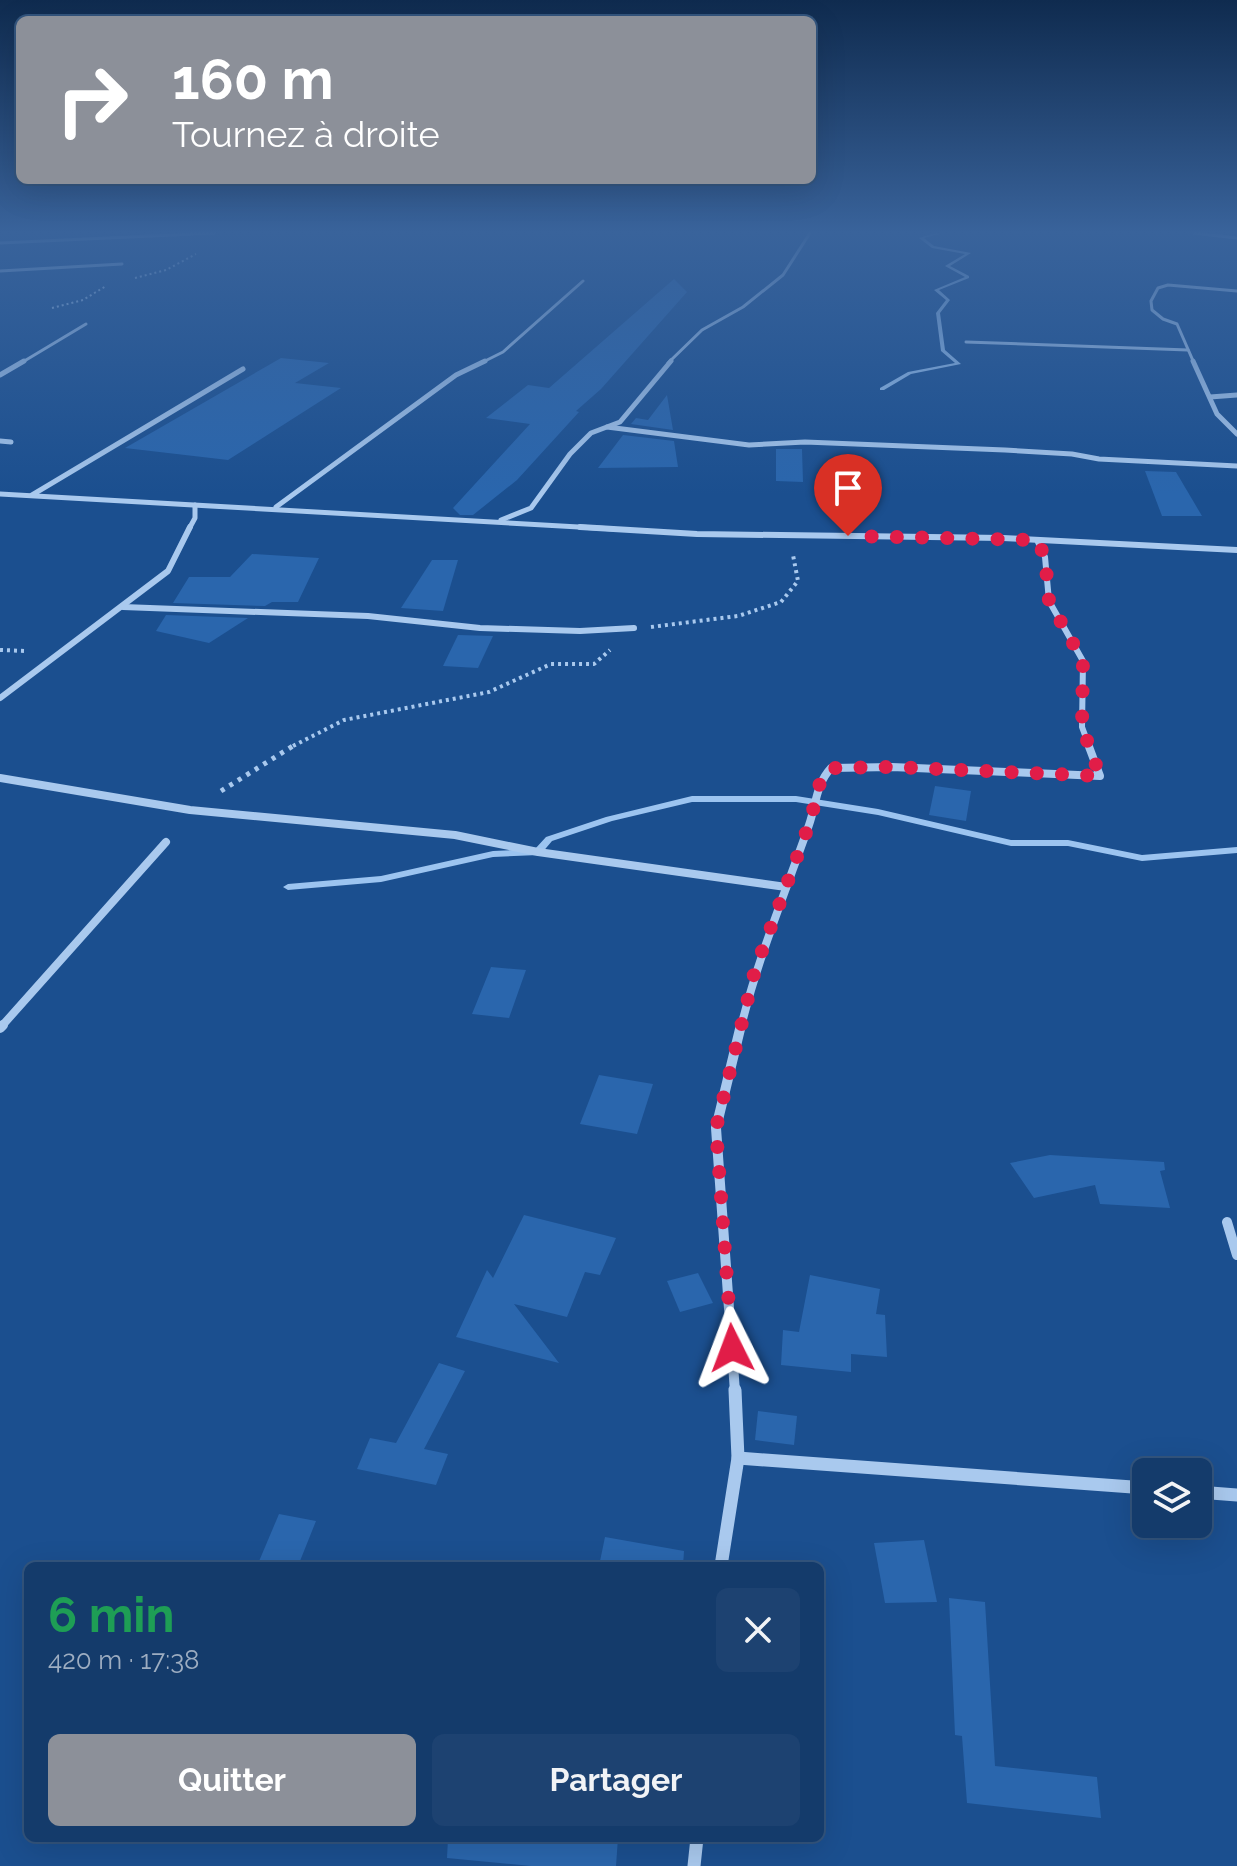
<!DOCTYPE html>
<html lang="fr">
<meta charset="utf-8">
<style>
:root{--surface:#143b6b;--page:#1d4271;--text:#f1f3f6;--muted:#9dadc1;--line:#33557e;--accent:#8c9099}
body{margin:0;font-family:Raleway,sans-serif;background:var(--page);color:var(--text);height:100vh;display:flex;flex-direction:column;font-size:30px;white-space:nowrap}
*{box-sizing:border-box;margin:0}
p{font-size:26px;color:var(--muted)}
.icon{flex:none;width:44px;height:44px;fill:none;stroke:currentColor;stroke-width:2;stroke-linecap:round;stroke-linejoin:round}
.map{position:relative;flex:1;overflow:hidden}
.side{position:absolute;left:24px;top:1562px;width:800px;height:280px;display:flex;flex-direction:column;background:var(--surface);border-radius:12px;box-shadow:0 8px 32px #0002,0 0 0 2px var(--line)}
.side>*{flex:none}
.hud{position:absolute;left:16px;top:16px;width:800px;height:168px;border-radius:12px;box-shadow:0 8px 32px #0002,0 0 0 2px var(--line);background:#8c9099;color:#fff;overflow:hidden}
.controls{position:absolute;left:1132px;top:1458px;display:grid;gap:16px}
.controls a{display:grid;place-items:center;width:80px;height:80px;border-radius:12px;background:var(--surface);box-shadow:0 8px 32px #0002,0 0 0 2px var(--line);font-size:40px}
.pin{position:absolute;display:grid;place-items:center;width:68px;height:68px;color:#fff;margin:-82px -34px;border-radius:50% 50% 50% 0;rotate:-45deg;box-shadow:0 0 8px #0007}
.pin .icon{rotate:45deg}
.me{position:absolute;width:88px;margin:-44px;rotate:357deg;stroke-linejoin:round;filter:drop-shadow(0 0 6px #0008)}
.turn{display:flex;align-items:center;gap:28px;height:168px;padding:0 24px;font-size:36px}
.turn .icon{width:104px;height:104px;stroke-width:2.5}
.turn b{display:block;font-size:56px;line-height:68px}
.round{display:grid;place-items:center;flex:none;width:84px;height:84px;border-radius:12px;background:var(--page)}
.head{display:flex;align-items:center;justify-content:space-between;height:136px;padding:0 24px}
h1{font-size:48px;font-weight:700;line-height:60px;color:#1e9e55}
.action{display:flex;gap:16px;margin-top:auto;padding:16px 24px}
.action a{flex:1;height:92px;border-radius:12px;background:var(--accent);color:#fff;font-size:32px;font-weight:700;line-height:92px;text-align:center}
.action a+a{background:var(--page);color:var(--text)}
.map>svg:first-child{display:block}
</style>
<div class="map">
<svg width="1237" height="1866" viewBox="0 0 1237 1866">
<rect width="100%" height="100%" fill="#1b4f8f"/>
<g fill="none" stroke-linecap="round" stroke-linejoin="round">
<g fill="#9cc4f0" fill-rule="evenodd">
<polygon points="935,233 943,233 924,238 934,246 971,253 950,266 969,276 969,278 939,290 950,300 940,313 945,350 961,364 911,374 884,390 880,390 880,388 908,372 955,363 941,351 936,313 946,300 934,290 965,277 945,266 965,254 932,248 919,238"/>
<polygon points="692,796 796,796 878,809 1011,840 1068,840 1142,855 1237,847 1237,853 1142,861 1068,846 1011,846 878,815 796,802 692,802 612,821 552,841 541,854 538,855 493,857 381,882 288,890 283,887 288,884 381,876 493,851 535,849 546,837 606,817"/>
</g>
</g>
<g fill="#2a66ad">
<polygon points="674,279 687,292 601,389 576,411 579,412 517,480 473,515 460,515 453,508 530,424 486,418 528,385 549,388"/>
<polygon points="281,358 329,363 295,383 341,388 228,460 125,448"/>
<polygon points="667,395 673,430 631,424 636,418 648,420"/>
<polygon points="623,435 674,441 678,467 598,468"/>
<polygon points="776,449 802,449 803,482 776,481"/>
<polygon points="1145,471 1176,472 1202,516 1162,516"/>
<polygon points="252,554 319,558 298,602 272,602 265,606 173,603 189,577 230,577"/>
<polygon points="432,560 458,560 443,611 401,608"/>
<polygon points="166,615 248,618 209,643 156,631"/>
<polygon points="458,635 493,636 478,668 443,666"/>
<polygon points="935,786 971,791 966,821 929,815"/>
<polygon points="491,967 526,970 509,1018 472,1014"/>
<polygon points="599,1075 653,1084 637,1134 580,1124"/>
<polygon points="1050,1155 1164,1162 1165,1170 1160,1171 1170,1208 1100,1204 1095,1185 1034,1198 1010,1163"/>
<polygon points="524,1215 616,1238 600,1275 585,1272 567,1317 514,1304 559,1363 456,1337 487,1270 493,1278"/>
<polygon points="698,1273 713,1303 680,1312 667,1281"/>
<polygon points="810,1275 880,1289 876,1314 885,1315 887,1357 851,1354 851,1372 781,1365 783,1330 799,1332"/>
<polygon points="439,1363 465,1371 424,1449 448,1454 436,1485 357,1469 370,1438 396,1443"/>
<polygon points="758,1411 797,1416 794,1445 755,1440"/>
<polygon points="279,1514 316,1521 298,1566 257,1566"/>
<polygon points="605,1537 684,1551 683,1566 599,1566"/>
<polygon points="924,1540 937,1602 885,1603 874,1543"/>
<polygon points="949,1598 985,1602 995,1766 1097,1777 1101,1818 967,1803 962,1736 955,1735"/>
<polygon points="448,1838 618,1838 616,1866 531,1866 447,1858"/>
</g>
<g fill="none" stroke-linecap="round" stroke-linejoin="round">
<g stroke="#a9c9ee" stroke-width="2" stroke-dasharray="2 3" stroke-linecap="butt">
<polyline points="135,278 166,270 196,254"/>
<polyline points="52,308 83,300 106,286"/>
</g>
<g stroke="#a9c9ee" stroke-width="4" stroke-dasharray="3 4" stroke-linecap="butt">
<polyline points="651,627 738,616 781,602 798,581 793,555"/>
<polyline points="0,650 27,651"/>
<polyline points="293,746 344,720 489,692 551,664 594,664 610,650"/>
</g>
<polyline stroke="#a9c9ee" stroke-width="5" stroke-dasharray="4 6" stroke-linecap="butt" points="221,791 296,744"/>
<g stroke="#a9c9ee" stroke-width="3">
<polyline points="1194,233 1237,238"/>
<polyline points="0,243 214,233"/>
<polyline points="0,271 122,264"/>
<polyline points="966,342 1188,350"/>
<polyline points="21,363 86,324"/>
<polyline points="481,363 503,352 583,281"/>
<polyline points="668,363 702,330 743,307 783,275 810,233"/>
<polyline points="1194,363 1177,324 1163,319 1152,310 1151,301 1158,288 1168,285 1237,291"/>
</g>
<g stroke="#a9c9ee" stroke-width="5">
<polyline points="1193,361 1217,414 1237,434"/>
<polyline points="0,375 24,361"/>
<polyline points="1210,397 1237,395"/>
<polyline points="607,427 749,445 805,442 1005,450 1072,454 1099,459 1237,466"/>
<polyline points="0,441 11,442"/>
<polyline points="0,494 614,529"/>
<polyline points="32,495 243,369"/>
<polyline points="276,507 456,375 485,361"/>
<polyline points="501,520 531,508 570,454 591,433 620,422 671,361"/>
<polyline points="189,529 195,518 195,505"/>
</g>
<g stroke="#a9c9ee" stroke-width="6">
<polyline points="580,527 697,534 1003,538 1237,550"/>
<polyline points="1037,540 1045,557 1049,601 1083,661 1082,727 1089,746"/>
<polyline points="123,607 368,616 480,628 580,631 634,628"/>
<polyline points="0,698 168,571 190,527"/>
</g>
<g stroke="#a9c9ee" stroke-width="8">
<polyline points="0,778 190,810 455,835 538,852 786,887"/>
<polyline points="1,1027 166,842"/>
<path d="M 741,1027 C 758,958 785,893 809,825 C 816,805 816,784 831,768 L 892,767 L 1100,776 L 1088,744"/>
</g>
<g stroke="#a9c9ee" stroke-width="10">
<polyline points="0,1028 3,1025"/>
<polyline points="1227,1222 1237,1255"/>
<polyline points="735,1392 716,1128 741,1025"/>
</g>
<g stroke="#a9c9ee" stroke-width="13">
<polyline points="738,1458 1146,1488"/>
<polyline points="1198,1492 1237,1495"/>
<polyline points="721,1566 738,1458 735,1390"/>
<polyline points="694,1866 697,1838"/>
</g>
</g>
<linearGradient id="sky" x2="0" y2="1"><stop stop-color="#0f2b4f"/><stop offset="0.47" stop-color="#39639b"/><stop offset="1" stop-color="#39639b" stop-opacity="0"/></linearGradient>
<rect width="1237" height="494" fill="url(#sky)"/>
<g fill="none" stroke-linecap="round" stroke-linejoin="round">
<polyline stroke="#e11d48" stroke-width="14" stroke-dasharray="0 25.2" points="732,1348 716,1128 755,970 810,822 821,779 831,768 892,767 1100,776 1082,727 1083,661 1049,601 1045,557 1037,540 848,536"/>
</g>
</svg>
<div class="controls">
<a><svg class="icon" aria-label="layers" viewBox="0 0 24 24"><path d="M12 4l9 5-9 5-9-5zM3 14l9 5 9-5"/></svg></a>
</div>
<div class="pin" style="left:848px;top:536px;background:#d93025"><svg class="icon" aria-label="arrive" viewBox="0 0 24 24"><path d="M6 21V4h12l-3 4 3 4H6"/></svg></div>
<svg class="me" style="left:732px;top:1348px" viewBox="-20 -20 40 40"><path d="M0-17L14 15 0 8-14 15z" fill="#e11d48" stroke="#fff" stroke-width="4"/></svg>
<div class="hud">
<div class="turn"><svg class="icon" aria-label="right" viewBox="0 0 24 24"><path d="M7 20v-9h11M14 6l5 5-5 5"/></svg><div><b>160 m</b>Tournez à droite</div></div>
</div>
<section class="side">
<div class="head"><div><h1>6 min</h1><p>420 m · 17:38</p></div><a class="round"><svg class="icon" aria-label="close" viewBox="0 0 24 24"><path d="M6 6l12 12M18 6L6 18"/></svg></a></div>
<div class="action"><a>Quitter</a><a>Partager</a></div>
</section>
</div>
